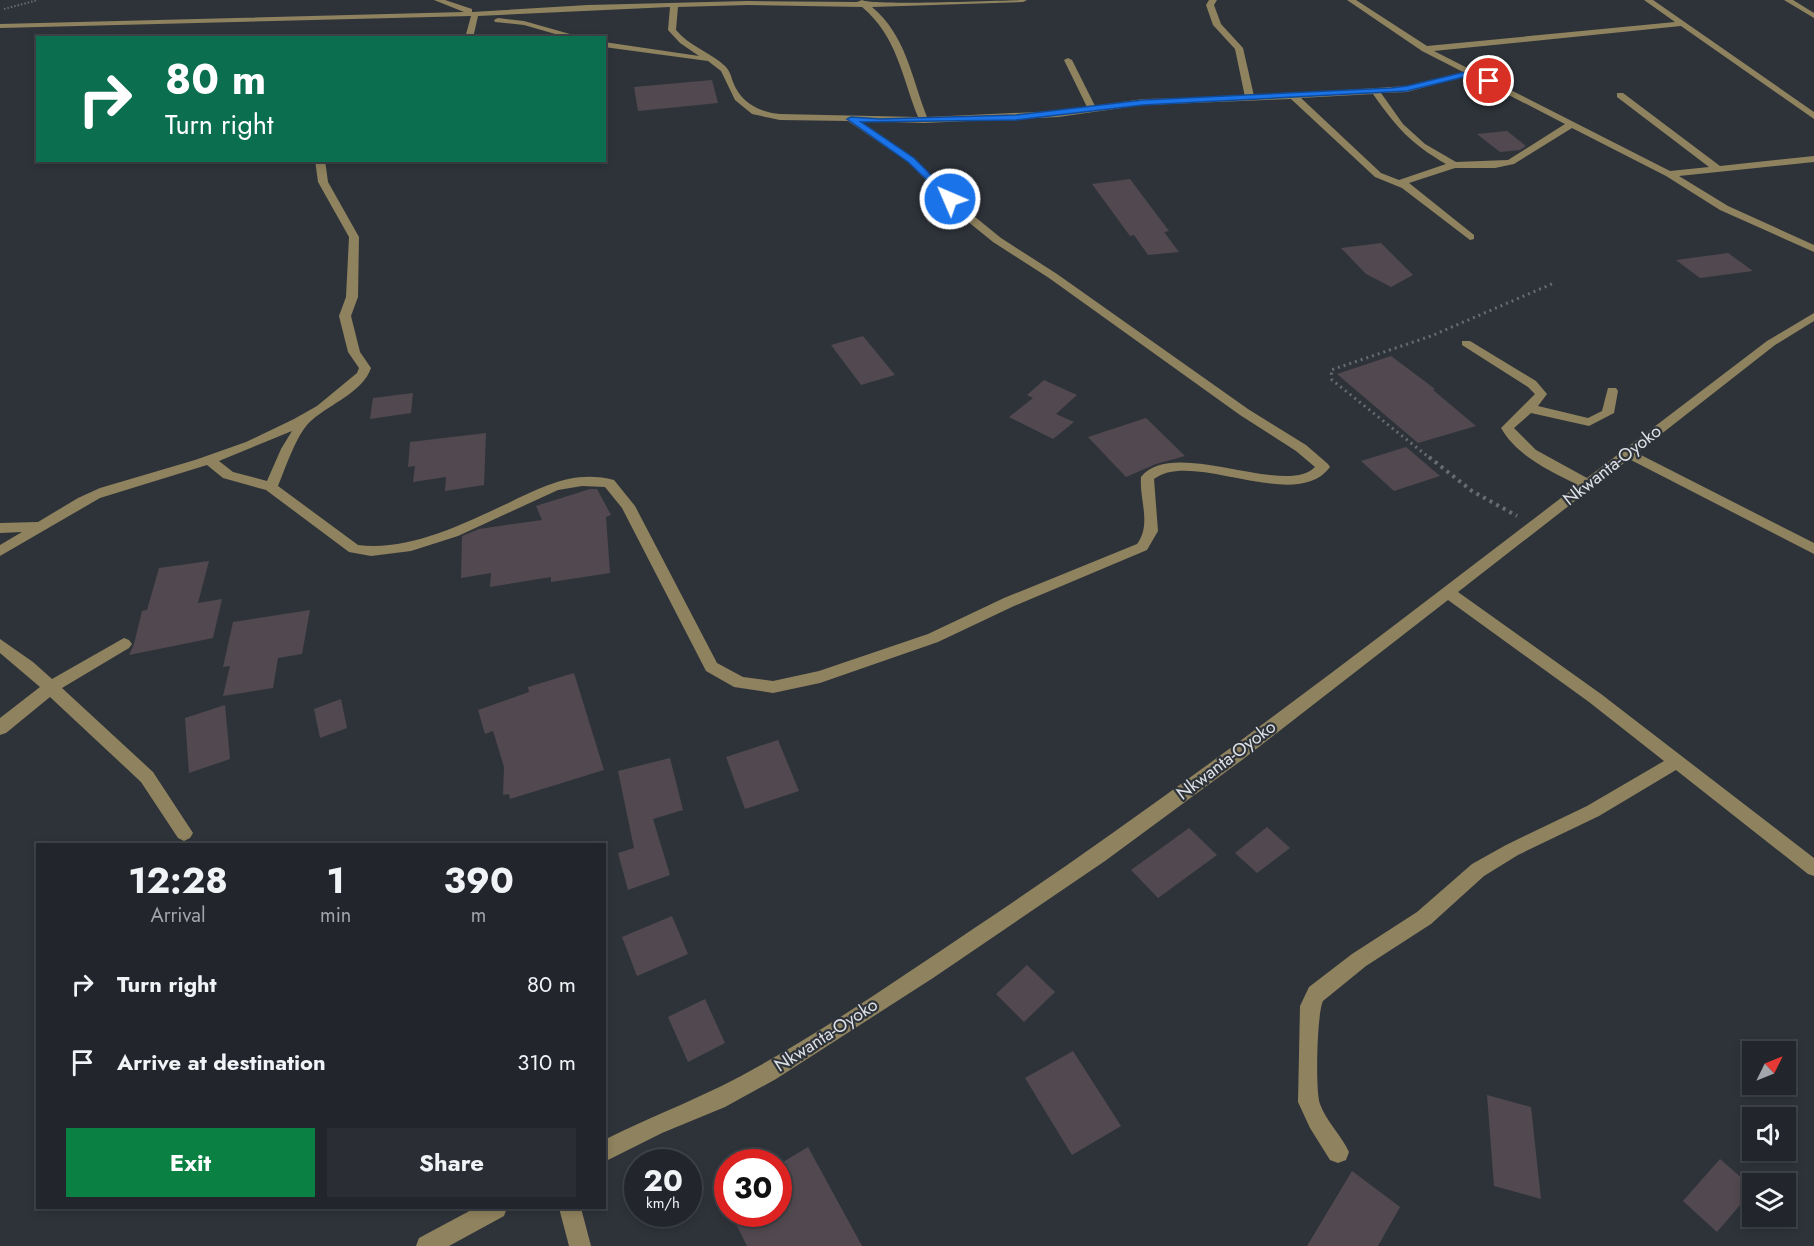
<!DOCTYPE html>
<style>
:root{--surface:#22262c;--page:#2a2e34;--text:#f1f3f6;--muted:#a2a5a9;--line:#3f4348;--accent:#0b8043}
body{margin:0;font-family:Jost,sans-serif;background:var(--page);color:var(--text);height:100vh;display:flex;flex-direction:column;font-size:22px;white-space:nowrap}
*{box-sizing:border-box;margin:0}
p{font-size:20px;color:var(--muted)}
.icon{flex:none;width:33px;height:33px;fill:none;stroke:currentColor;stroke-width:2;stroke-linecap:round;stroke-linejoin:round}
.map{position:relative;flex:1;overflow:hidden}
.sheet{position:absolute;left:36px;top:843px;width:570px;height:366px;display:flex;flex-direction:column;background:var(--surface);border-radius:0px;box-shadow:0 3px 9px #0003,0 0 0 2px var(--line)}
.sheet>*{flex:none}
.hud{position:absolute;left:36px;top:36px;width:570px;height:126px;border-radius:0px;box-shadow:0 3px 9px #0003,0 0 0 2px var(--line);background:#0b6e4f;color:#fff;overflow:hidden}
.needle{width:39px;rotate:47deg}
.controls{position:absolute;left:1742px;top:1041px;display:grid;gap:12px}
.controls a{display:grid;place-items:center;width:54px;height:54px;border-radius:0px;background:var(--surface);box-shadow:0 3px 9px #0003,0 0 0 2px var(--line);font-size:30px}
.speed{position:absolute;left:624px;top:1149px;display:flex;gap:12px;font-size:30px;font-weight:700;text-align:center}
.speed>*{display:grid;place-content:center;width:78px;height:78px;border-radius:50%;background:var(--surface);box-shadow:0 3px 9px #0003,0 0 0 2px var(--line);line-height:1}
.speed small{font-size:15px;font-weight:400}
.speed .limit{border:9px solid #d22;background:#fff;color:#111}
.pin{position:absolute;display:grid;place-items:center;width:51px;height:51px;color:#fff;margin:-26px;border:3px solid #fff;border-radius:50%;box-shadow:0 2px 6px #0007}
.me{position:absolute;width:66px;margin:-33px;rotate:315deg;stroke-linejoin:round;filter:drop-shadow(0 0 4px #0008)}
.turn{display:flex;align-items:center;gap:21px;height:126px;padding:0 30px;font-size:27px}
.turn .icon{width:78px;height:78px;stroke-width:2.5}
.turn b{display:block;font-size:42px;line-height:51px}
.eta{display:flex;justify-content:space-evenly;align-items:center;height:102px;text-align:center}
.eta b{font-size:36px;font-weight:700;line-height:42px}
.primary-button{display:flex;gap:12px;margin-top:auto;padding:12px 30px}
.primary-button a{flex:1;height:69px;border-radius:0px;background:var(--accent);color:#fff;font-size:24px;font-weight:700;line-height:69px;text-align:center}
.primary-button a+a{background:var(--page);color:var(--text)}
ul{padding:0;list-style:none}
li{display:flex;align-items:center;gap:18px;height:78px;padding:0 30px}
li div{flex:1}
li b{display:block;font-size:22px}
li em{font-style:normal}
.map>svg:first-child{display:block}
</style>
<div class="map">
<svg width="1814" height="1246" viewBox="0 0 1814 1246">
<rect width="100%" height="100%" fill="#2e333a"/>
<g fill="#51494f">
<polygon points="712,80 718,103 638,111 634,87"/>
<polygon points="1507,131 1526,146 1520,150 1500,152 1477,134"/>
<polygon points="1130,179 1169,231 1164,232 1179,252 1148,255 1134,235 1130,236 1092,184"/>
<polygon points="1381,243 1413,275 1391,287 1366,274 1341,248"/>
<polygon points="1728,253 1753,271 1700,278 1676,260"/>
<polygon points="863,336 895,375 861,385 831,345"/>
<polygon points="1391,356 1435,389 1433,390 1476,426 1418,443 1337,374"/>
<polygon points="1044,380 1077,395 1056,414 1074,422 1053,439 1009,417 1033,398 1027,395"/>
<polygon points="413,393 411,413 370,419 373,398"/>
<polygon points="1146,418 1185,456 1156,464 1126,477 1088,437"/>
<polygon points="486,433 484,485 445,491 446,477 413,482 415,466 408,467 410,442"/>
<polygon points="1406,447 1440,476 1394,491 1361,461"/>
<polygon points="590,489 597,489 611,515 606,517 610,573 551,582 551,577 490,587 491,573 461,578 462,536 479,529 542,520 536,506"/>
<polygon points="209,561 198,603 222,599 213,638 129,655 134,644 142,611 147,610 159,568"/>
<polygon points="310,610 302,654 278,658 273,688 223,696 230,666 223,667 233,622"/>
<polygon points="574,673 604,770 510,799 509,794 503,795 504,767 493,731 485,734 478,710 529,692 528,687"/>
<polygon points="341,699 347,728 320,738 314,709"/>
<polygon points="225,705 230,759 189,773 185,718"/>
<polygon points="778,740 799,791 745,809 726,757"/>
<polygon points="670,758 683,810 653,819 670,875 628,890 618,853 634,848 618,771"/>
<polygon points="1267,827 1290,848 1257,873 1235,853"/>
<polygon points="1189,828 1217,855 1158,898 1131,870"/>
<polygon points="672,916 688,954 637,976 622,937"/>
<polygon points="1027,965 1055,992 1024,1022 996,994"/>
<polygon points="705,999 725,1043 688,1062 668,1017"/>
<polygon points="1073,1051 1121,1126 1072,1155 1025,1078"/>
<polygon points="1487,1095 1531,1107 1541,1199 1494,1186"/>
<polygon points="808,1147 862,1246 747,1246 731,1214 778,1214 778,1165"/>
<polygon points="1720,1159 1752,1187 1752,1191 1717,1232 1683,1201"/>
<polygon points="1352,1171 1400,1207 1378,1246 1307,1246"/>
</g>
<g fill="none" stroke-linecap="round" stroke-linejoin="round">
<polyline stroke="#686c72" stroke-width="2" stroke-dasharray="1.5 2" stroke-linecap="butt" points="4,9 38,0"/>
<polyline stroke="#686c72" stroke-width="3" stroke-dasharray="2 4" stroke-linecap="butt" points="1431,459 1332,380 1331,370 1431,336 1554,283"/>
<polyline stroke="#686c72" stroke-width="4" stroke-dasharray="3 4.5" stroke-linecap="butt" points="1429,457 1472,491 1517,516"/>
<g fill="#8f825e" fill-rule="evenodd">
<path d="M 434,0 L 445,0 L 472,9 L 472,12 L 588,5 L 748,1 L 857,2 L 862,0 C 873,6 1003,0 1027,0 L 1023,2 L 872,7 C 906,35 912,79 927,117 L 1058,111 L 1087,107 L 1064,60 L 1068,58 L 1072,60 L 1095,106 L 1143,99 L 1245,97 L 1235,49 L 1213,25 L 1206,5 L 1209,0 L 1217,0 L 1214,5 L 1221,24 L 1243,48 L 1254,96 L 1407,86 L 1463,72 L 1422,51 L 1347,0 L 1356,0 L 1427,46 L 1675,22 L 1644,0 L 1653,0 L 1814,112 L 1814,119 L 1681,26 L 1434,51 L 1670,171 L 1709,167 L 1617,97 L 1617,93 L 1623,93 L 1720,166 L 1814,156 L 1814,162 L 1679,176 L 1728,206 L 1814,245 L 1814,252 L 1720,210 L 1666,176 L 1572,128 L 1514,164 L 1495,168 L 1455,168 L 1409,183 L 1474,235 L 1474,239 L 1470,240 L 1402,188 L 1375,177 L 1291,99 L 1143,105 L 1058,117 L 924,123 L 860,121 L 914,158 L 969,212 L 1001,238 L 1057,274 L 1248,409 L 1306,445 L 1328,464 L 1330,467 C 1296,514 1193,449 1154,479 L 1158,531 L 1147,550 L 1014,606 L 938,642 L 820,683 L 773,693 L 734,687 L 706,671 L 622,508 L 605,487 L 582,486 L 558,490 L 458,536 L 411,551 L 371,556 L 349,552 L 266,490 L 223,478 L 207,465 L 100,498 L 0,556 L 0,545 L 22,532 L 0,533 L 0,523 L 38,522 L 78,498 L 100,488 L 195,460 L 246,442 L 294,419 L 317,406 L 357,373 L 359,368 L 348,352 L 339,316 L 346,297 L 349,237 L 318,182 L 315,160 L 325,160 L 328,182 L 359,237 L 358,297 L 351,316 L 360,352 L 371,368 C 363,392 330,404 312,420 C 297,432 286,467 278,486 L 358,545 C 408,551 459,526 504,505 C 539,489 572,469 614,480 L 635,506 L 717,663 L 743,677 L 773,681 L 819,671 L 928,634 L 1004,598 L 1137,544 C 1152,524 1139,499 1141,477 C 1172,436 1286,498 1315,467 L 1296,451 L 1240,415 L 1049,278 L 993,242 L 961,216 L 908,162 L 848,121 L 780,120 L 752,114 L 735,100 L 721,71 L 708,61 L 604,47 L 604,42 L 699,56 L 680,43 L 668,30 L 670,7 L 478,16 L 473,38 L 465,38 L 471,16 L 0,28 L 0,24 L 464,12 ZM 748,5 L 862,7 C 897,36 902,77 918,117 L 780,114 C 759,112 741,103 733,82 C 731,76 730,71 725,66 C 710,52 689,46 676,30 L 678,7 ZM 1470,75 L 1565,124 L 1508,160 L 1456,162 L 1425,144 L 1403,124 L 1381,93 L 1407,92 ZM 1373,94 C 1397,128 1410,143 1446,164 L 1399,180 L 1381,173 L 1301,98 ZM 292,431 L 281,449 L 267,481 L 233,472 L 219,461 Z"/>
<polygon points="1784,0 1793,0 1814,13 1814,18"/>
<polygon points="498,18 524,21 584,38 569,38 524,25 495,22 494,20"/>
<path d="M 1814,313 L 1814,321 L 1775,345 L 1637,453 L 1814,543 L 1814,554 L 1629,459 L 1458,592 L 1601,694 L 1814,858 L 1814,876 L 1808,874 L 1676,770 L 1599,816 L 1518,855 L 1484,876 L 1431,924 L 1366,966 L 1323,1001 C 1317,1013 1315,1091 1320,1104 C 1326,1121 1341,1135 1349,1152 L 1346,1160 L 1338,1163 L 1330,1160 L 1310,1128 L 1298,1102 L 1300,1006 L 1309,987 L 1352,954 L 1417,912 L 1472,864 L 1506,845 L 1587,806 L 1664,761 L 1589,702 L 1448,600 L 1242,760 L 1105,861 L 933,978 L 776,1079 L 725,1107 L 662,1133 L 604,1162 L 604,1140 C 656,1114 709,1095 759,1066 C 832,1025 903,976 973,929 C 1182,790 1379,637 1578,485 C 1549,470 1518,457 1501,428 L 1535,394 L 1528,387 L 1462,345 L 1462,341 L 1470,341 L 1536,381 L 1547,394 L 1538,406 L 1588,418 L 1602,411 L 1608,388 L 1616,388 L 1618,391 L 1614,413 L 1589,426 L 1531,413 L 1514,428 L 1536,450 L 1587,478 L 1767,341 Z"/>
<polygon points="124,638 129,640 132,644 129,648 62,688 153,772 193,833 190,838 184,841 178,838 141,782 50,697 6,733 0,735 0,718 40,687 0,653 0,639 33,662 52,679"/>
<polygon points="475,1208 507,1208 504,1216 449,1246 416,1246 419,1238"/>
<polygon points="559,1208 581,1208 591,1246 569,1246"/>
</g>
</g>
<polygon fill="#1a73e8" stroke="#114b97" stroke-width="1.5" points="1473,70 1493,81 1486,83 1472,75 1407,91 1143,105 1016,120 861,122 914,158 955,199 950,202 908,162 847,119 851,117 880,119 1016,115 1143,100 1391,88 1407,86"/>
<g text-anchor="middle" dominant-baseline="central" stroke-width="4.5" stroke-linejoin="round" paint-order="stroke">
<g font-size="18" fill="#dde0e5" stroke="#2e333a">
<text transform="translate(1612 465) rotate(-38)">Nkwanta-Oyoko</text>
<text transform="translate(1226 760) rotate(-37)">Nkwanta-Oyoko</text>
<text transform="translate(826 1035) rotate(-33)">Nkwanta-Oyoko</text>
</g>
</g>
</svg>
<div class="controls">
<a><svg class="needle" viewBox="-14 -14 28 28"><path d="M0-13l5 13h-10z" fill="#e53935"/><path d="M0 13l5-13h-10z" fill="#a2a5a9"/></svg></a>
<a><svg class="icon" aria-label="sound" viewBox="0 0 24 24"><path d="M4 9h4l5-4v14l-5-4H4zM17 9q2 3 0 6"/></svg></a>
<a><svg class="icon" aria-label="layers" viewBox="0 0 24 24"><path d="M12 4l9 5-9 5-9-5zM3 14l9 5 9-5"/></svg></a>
</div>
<div class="speed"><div>20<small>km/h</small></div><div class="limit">30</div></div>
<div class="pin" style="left:1489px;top:81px;background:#d93025"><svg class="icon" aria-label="arrive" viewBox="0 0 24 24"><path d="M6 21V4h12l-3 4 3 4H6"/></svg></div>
<svg class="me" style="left:950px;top:199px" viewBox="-20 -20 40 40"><circle r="17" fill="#1a73e8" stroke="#fff" stroke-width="3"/><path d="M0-11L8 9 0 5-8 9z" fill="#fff"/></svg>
<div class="hud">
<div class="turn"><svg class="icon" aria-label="right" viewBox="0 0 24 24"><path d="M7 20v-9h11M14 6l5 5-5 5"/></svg><div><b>80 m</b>Turn right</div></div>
</div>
<section class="sheet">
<div class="eta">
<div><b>12:28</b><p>Arrival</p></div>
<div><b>1</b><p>min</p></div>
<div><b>390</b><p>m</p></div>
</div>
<ul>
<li><svg class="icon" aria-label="right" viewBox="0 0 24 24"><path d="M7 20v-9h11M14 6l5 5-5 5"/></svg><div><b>Turn right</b></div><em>80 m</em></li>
<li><svg class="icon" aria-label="arrive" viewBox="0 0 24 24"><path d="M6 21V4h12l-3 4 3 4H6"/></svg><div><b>Arrive at destination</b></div><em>310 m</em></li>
</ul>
<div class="primary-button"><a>Exit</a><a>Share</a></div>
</section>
</div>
